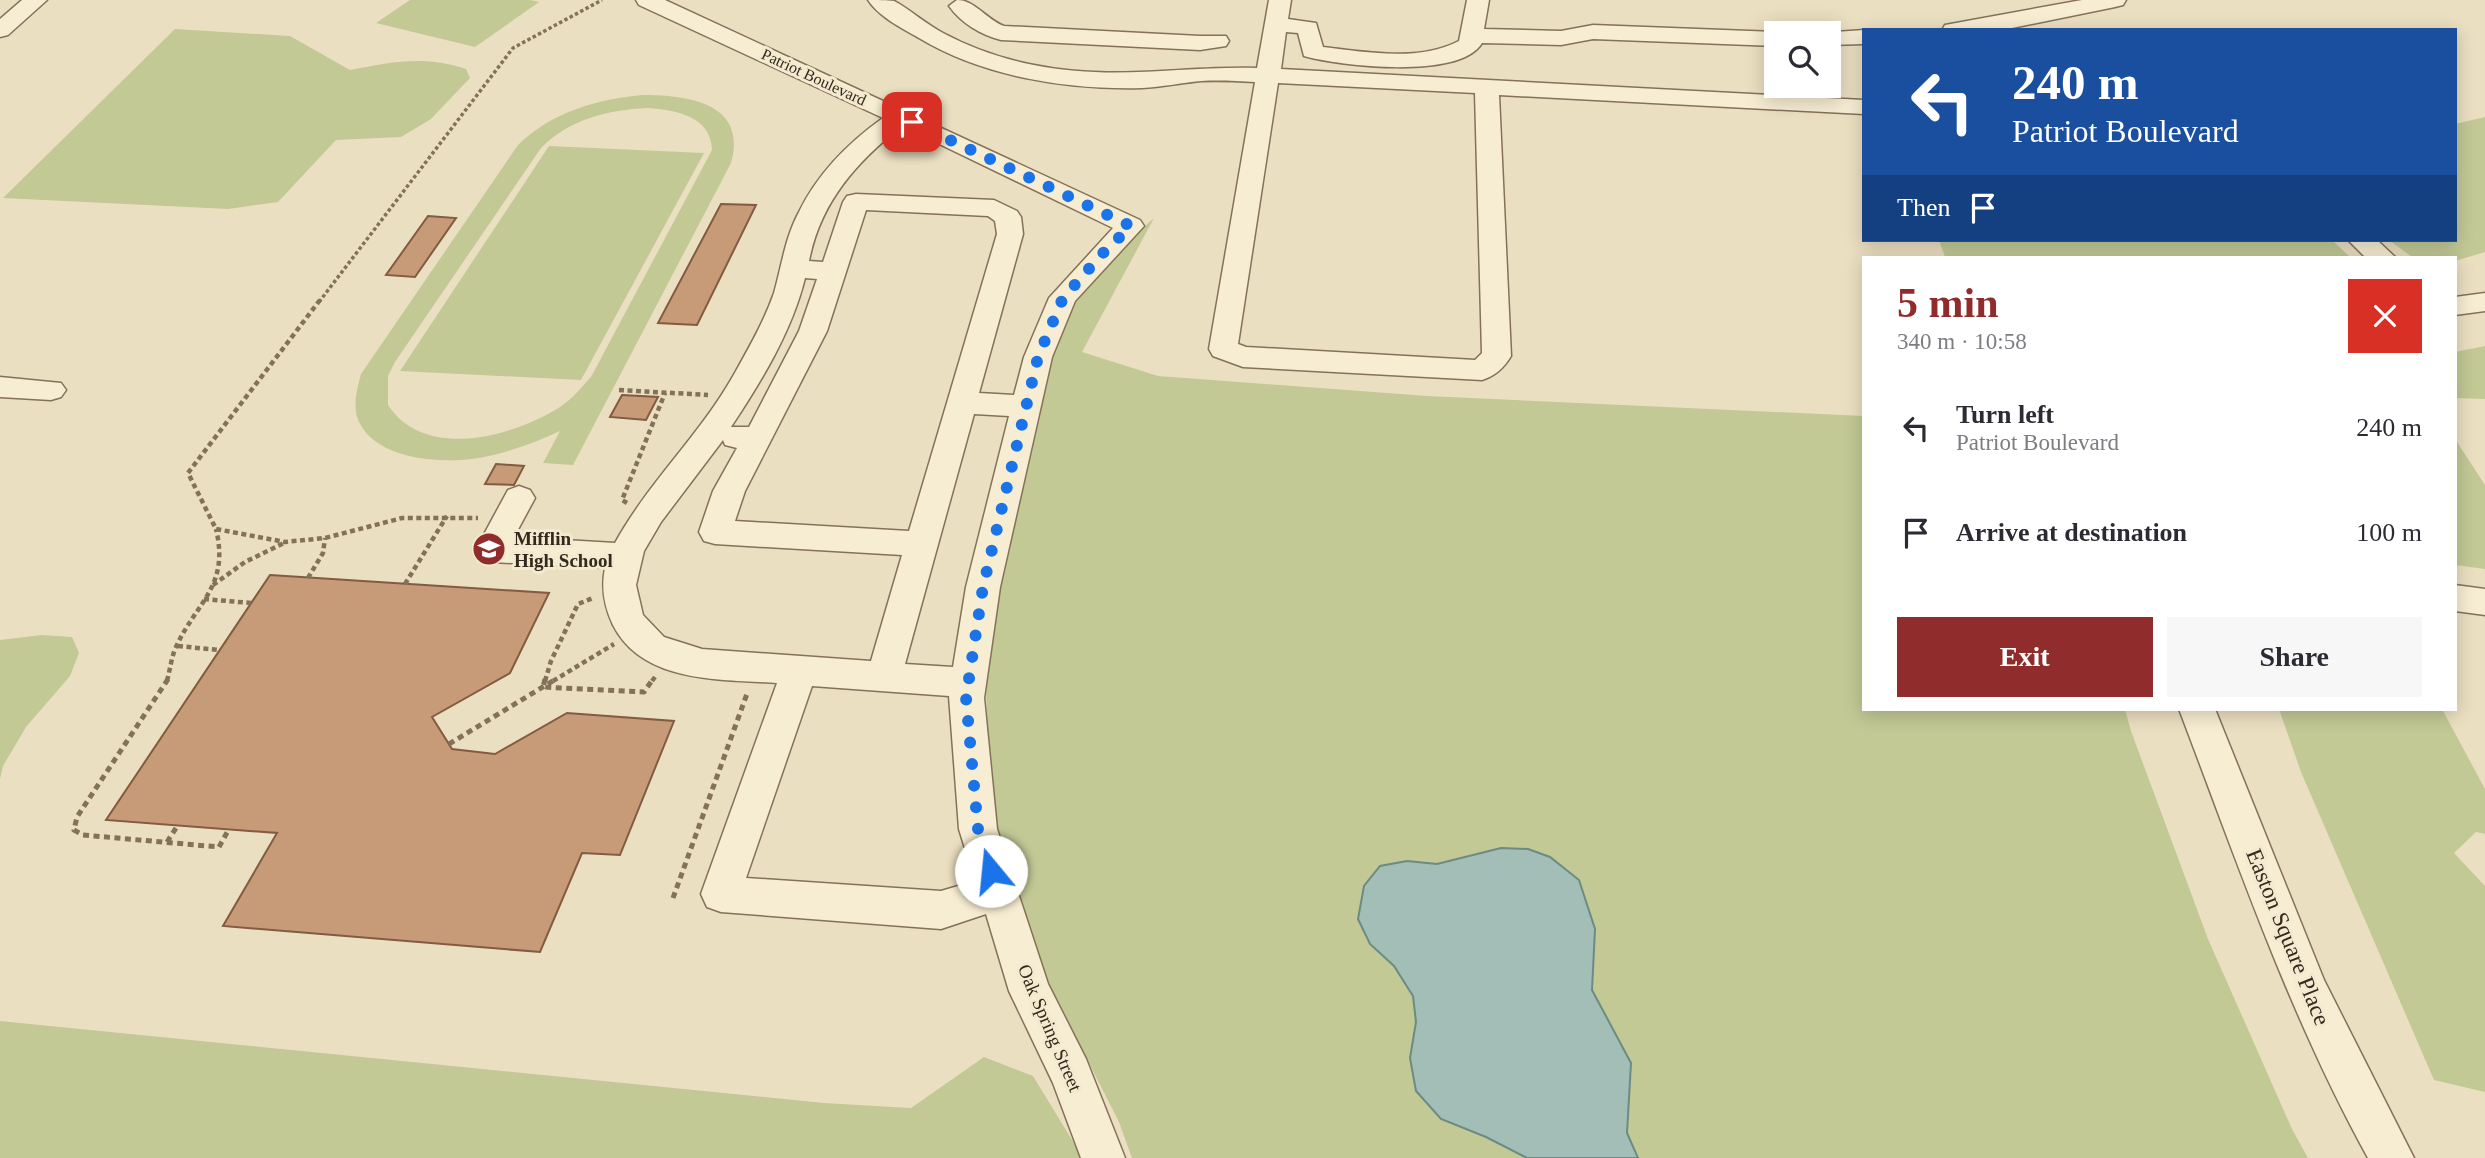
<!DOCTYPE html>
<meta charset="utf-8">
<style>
:root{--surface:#fff;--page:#f7f7f7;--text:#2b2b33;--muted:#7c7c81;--accent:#902d2c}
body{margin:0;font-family:"Times New Roman",serif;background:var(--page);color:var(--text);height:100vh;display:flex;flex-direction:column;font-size:26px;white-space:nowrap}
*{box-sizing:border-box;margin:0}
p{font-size:23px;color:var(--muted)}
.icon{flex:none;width:38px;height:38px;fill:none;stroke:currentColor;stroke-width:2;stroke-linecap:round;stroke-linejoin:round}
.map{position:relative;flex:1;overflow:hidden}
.drawer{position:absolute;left:1862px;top:256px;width:595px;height:455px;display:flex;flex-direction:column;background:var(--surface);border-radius:0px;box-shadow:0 4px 18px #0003}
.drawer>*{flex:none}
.banner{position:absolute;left:1862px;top:28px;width:595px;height:214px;border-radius:0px;box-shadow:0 4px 18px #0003;background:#1a4fa0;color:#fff;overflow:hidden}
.tools{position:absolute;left:1764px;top:21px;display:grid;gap:14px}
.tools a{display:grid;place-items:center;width:77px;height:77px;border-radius:0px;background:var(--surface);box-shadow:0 4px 18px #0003;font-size:35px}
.pin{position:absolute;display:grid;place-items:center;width:60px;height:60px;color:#fff;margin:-30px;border-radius:14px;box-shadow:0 4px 10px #0006}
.me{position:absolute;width:77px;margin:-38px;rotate:343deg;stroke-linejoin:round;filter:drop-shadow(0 0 5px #0008)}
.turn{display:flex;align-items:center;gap:24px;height:147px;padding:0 35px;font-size:32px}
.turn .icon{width:91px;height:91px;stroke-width:2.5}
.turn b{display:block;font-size:49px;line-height:60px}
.then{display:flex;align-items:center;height:66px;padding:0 35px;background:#0003;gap:14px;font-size:26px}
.round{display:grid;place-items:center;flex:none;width:74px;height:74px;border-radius:0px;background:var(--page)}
.head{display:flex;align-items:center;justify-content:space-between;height:119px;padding:0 35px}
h1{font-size:42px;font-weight:800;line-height:52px;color:var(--accent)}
.primary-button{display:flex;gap:14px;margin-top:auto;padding:14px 35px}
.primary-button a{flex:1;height:80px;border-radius:0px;background:var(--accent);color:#fff;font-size:28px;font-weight:800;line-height:80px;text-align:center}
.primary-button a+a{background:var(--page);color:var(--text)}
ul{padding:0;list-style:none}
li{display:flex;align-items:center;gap:21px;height:105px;padding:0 35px}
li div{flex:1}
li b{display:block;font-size:26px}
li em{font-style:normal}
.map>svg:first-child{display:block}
</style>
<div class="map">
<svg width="2485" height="1158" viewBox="0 0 2485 1158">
<rect width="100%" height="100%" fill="#ebdfc1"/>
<g fill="#c2c995" fill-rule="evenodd">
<polygon points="410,0 530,0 539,2 475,47 376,23"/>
<path d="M 175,29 L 290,36 L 350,70 C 392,62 424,55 466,69 L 470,78 L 431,119 L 401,137 L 336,140 L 278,202 L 228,209 L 3,198 Z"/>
<path d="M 643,95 C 688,95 748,103 731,163 L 573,465 L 543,463 L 560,431 C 532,444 502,455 472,459 C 436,463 377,459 359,422 C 352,407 357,389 361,374 L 518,145 C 552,112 597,99 643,95 ZM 648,108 C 676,110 711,116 712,150 L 591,377 C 581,388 572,399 560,407 C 512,437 425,461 388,405 L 388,376 L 395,362 L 541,148 C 570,119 607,110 648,108 Z"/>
<polygon points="2485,117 2485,252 2455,261 2455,257 2412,257 2389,240 2455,240 2455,124"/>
<polygon points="549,146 704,153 581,380 400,371"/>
<polygon points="1154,218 1082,352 1158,376 1427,396 1864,416 1864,709 2125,709 2131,731 2208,939 2292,1129 2308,1158 1638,1158 1627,1133 1631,1063 1592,990 1595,929 1467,858 1437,864 1407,861 1370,944 1394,966 1413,995 1416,1022 1410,1058 1441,1119 1486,1137 1527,1158 1132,1158 1119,1122 1023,933 1001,861 989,787 986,688 990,619 1059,330 1076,294 1100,266"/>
<polygon points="1939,240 2332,240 2350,257 1945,257"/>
<polygon points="2485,346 2485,399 2455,398 2455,352"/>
<polygon points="2455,439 2485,485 2485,569 2455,565"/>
<polygon points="42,635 72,637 79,653 70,676 26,727 3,766 0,779 0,640"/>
<polygon points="2279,709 2442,709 2485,789 2485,834 2476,832 2454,853 2485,886 2485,1092 2434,1080 2301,772"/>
<polygon points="0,1021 824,1103 911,1108 984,1057 1033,1076 1083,1158 0,1158"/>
</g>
<polygon fill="#a3beb6" stroke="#6b8b84" stroke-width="2" points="1501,848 1528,849 1550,857 1579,880 1595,929 1592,990 1631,1063 1627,1133 1638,1158 1527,1158 1486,1137 1441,1119 1416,1091 1410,1058 1416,1022 1413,996 1394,966 1370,944 1358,919 1364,886 1380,866 1407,861 1437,864"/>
<g fill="#c89b78" stroke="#825b40" stroke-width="2">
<polygon points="721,204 756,205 697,325 658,323"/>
<polygon points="428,216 456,218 415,277 386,275"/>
<polygon points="622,395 658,397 646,420 610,417"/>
<polygon points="496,464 524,466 514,485 485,484"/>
<polygon points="270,575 549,593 510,673 432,717 452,749 495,754 567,713 674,721 620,855 582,853 540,952 223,926 277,833 106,820"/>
</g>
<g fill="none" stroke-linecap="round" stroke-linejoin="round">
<defs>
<g id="minor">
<polygon points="22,0 47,0 8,35 0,37 0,19"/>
<path d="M 636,0 L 665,0 L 1140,220 L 1144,226 L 1075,301 L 1052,357 L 1000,587 L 984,698 L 997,829 L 1048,984 L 1086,1059 L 1125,1158 L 1081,1158 L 1053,1083 L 1009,991 L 986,914 L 941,929 L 721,912 L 707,907 L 701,894 L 777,683 C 721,679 643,684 613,625 C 604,606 601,588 605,568 L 492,562 L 480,558 L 476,549 L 508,490 L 519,486 L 530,490 L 535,498 L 514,537 L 615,543 C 648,483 698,437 732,378 C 747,351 764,322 774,293 C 782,265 785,238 799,212 C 818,173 848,143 883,118 L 639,5 ZM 902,126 L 1113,228 L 1049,298 L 1024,357 L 1014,395 L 979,393 L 1023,234 L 1021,217 L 1017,211 L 994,200 L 856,194 L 847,196 L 843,202 L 823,262 L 809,261 C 820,203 856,162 902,126 ZM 866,210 L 988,216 L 995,221 L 997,234 L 909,531 L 735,521 L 745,491 L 827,331 ZM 805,278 L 817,279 L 799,331 L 749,427 L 731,427 C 761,382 792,331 805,278 ZM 974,414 L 1009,416 L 966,587 L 953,667 L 905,664 ZM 723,440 L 725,445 L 737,448 L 713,491 L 699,532 L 704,541 L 715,544 L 902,555 L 871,661 L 702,649 L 664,637 L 643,615 L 636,585 L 644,551 L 661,522 ZM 812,686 L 949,696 L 959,829 L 975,881 L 941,891 L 746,878 Z"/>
<path d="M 868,0 C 876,0 888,0 894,1 C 908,8 927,25 943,33 C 971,48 1003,59 1034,65 C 1112,81 1180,66 1257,68 L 1269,0 L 1291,0 L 1288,19 L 1316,23 L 1323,47 C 1366,52 1419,62 1459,41 L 1467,0 L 1489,0 L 1484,29 L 1561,31 L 1593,25 L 1776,32 L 1780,33 L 1776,33 L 1776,46 L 1593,39 L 1561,45 L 1482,43 C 1460,80 1339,66 1304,56 L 1298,33 L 1286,32 L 1281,69 L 1864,100 L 1864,114 L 1499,95 L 1511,356 C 1504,368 1495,376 1482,380 L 1243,367 L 1213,356 L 1209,349 L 1255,82 C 1237,81 1219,80 1201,81 C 1181,83 1162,87 1142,88 C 1068,90 984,77 919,38 C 902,28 879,17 868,0 ZM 1278,83 L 1475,93 L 1482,353 L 1475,360 L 1246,347 L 1238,344 Z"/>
<path d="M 957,0 C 975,0 987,20 1004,26 L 1200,36 L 1226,36 L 1229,41 L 1226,46 L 1200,50 L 1001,40 C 981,35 961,23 949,6 Z"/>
<polygon points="2082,0 2126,0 2123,5 2115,7 2002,30 1942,30 1945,25"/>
<polygon points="1864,30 1864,44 1829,45 1829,33 1821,33"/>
<polygon points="2348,240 2377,240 2395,257 2365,257"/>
<polygon points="2485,293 2485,311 2455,315 2455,297"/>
<polygon points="0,377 61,383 66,390 61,397 51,400 0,397"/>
<polygon points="2455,585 2485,589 2485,615 2455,611"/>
<path d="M 2179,709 L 2215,709 L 2324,980 L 2414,1158 L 2368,1158 C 2289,1015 2237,861 2179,709 Z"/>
</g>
</defs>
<use href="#minor" stroke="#847159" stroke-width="3"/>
<polyline stroke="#847159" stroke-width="3.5" stroke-dasharray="3.5 2.5" stroke-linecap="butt" points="319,302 513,48 602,0"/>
<g stroke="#847159" stroke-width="4.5" stroke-dasharray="5 3.5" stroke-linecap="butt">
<polyline points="320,300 188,473 216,529 285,542 325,538 402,518 478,518"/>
<polyline points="619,390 708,395"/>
<polyline points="627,503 622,500 665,393"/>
<polyline points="308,578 323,553 325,538"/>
<polyline points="405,584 447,516"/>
<polyline points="213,585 245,562 284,543"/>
<polyline points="204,599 251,603"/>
<polyline points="178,646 219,650"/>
<path d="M 167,681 C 170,670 171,660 175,649 C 196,602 230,587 216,529"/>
<polyline points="545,681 551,661 578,604 593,598"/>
<polyline points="553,681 614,644"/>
<polyline points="652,681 655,677"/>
</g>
<g stroke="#847159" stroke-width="5" stroke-dasharray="6 4.5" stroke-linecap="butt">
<polyline points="168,679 77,817 74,830 83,835 219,847 229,829"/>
<polyline points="545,679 543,687 644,692 653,679"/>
<polyline points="449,744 556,679"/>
<polyline points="167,842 178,825"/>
<polyline points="673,898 748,691"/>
</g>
<use href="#minor" fill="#f7edd3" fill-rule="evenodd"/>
</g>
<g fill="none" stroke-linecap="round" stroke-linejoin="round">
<polyline stroke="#1a73e8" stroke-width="12" stroke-dasharray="0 21.6" points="912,122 1131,226 1103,253 1063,298 1038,357 983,587 966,698 978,829 991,871"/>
</g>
<defs>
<symbol id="school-disc" viewBox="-11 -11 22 22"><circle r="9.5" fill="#902d2c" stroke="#f3ead0"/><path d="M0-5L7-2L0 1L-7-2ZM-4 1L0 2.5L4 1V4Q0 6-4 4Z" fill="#fff"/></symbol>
</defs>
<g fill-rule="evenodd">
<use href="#school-disc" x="470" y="530" width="38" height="38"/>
</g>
<g text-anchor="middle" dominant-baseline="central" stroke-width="6" stroke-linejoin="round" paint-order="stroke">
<g font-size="16" fill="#34291d" stroke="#f3ead0">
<text transform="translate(814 77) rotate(25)">Patriot Boulevard</text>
</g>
<g font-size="19" font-weight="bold" fill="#34291d" stroke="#f3ead0" text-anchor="start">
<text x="514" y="538">Mifflin<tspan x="514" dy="22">High School</tspan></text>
</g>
<g font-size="19" fill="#34291d" stroke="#f3ead0">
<text transform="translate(1050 1028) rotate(67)">Oak Spring Street</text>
</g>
<g font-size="23" fill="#34291d" stroke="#f3ead0">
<text transform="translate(2288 937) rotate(68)">Easton Square Place</text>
</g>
</g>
</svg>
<div class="tools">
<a><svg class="icon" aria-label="search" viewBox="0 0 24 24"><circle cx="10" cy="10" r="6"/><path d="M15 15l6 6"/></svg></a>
</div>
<div class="pin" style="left:912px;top:122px;background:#d93025"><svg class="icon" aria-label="arrive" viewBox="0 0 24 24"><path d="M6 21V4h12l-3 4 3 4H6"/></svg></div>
<svg class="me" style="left:991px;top:871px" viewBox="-20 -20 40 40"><circle r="19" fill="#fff"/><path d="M0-13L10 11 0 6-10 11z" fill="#1a73e8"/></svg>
<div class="banner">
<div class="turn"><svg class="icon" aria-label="left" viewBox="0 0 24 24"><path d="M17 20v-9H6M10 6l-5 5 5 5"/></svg><div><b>240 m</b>Patriot Boulevard</div></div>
<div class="then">Then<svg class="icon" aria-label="arrive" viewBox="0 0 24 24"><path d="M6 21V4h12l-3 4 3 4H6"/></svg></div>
</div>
<section class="drawer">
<div class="head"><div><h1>5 min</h1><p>340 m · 10:58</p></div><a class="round" style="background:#d93025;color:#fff"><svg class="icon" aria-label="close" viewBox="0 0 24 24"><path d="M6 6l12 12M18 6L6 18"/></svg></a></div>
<ul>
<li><svg class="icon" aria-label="left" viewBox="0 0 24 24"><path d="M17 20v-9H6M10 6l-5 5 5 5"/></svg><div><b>Turn left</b><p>Patriot Boulevard</p></div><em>240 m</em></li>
<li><svg class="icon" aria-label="arrive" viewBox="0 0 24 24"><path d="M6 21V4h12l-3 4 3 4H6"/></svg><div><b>Arrive at destination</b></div><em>100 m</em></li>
</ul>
<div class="primary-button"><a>Exit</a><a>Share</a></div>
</section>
</div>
